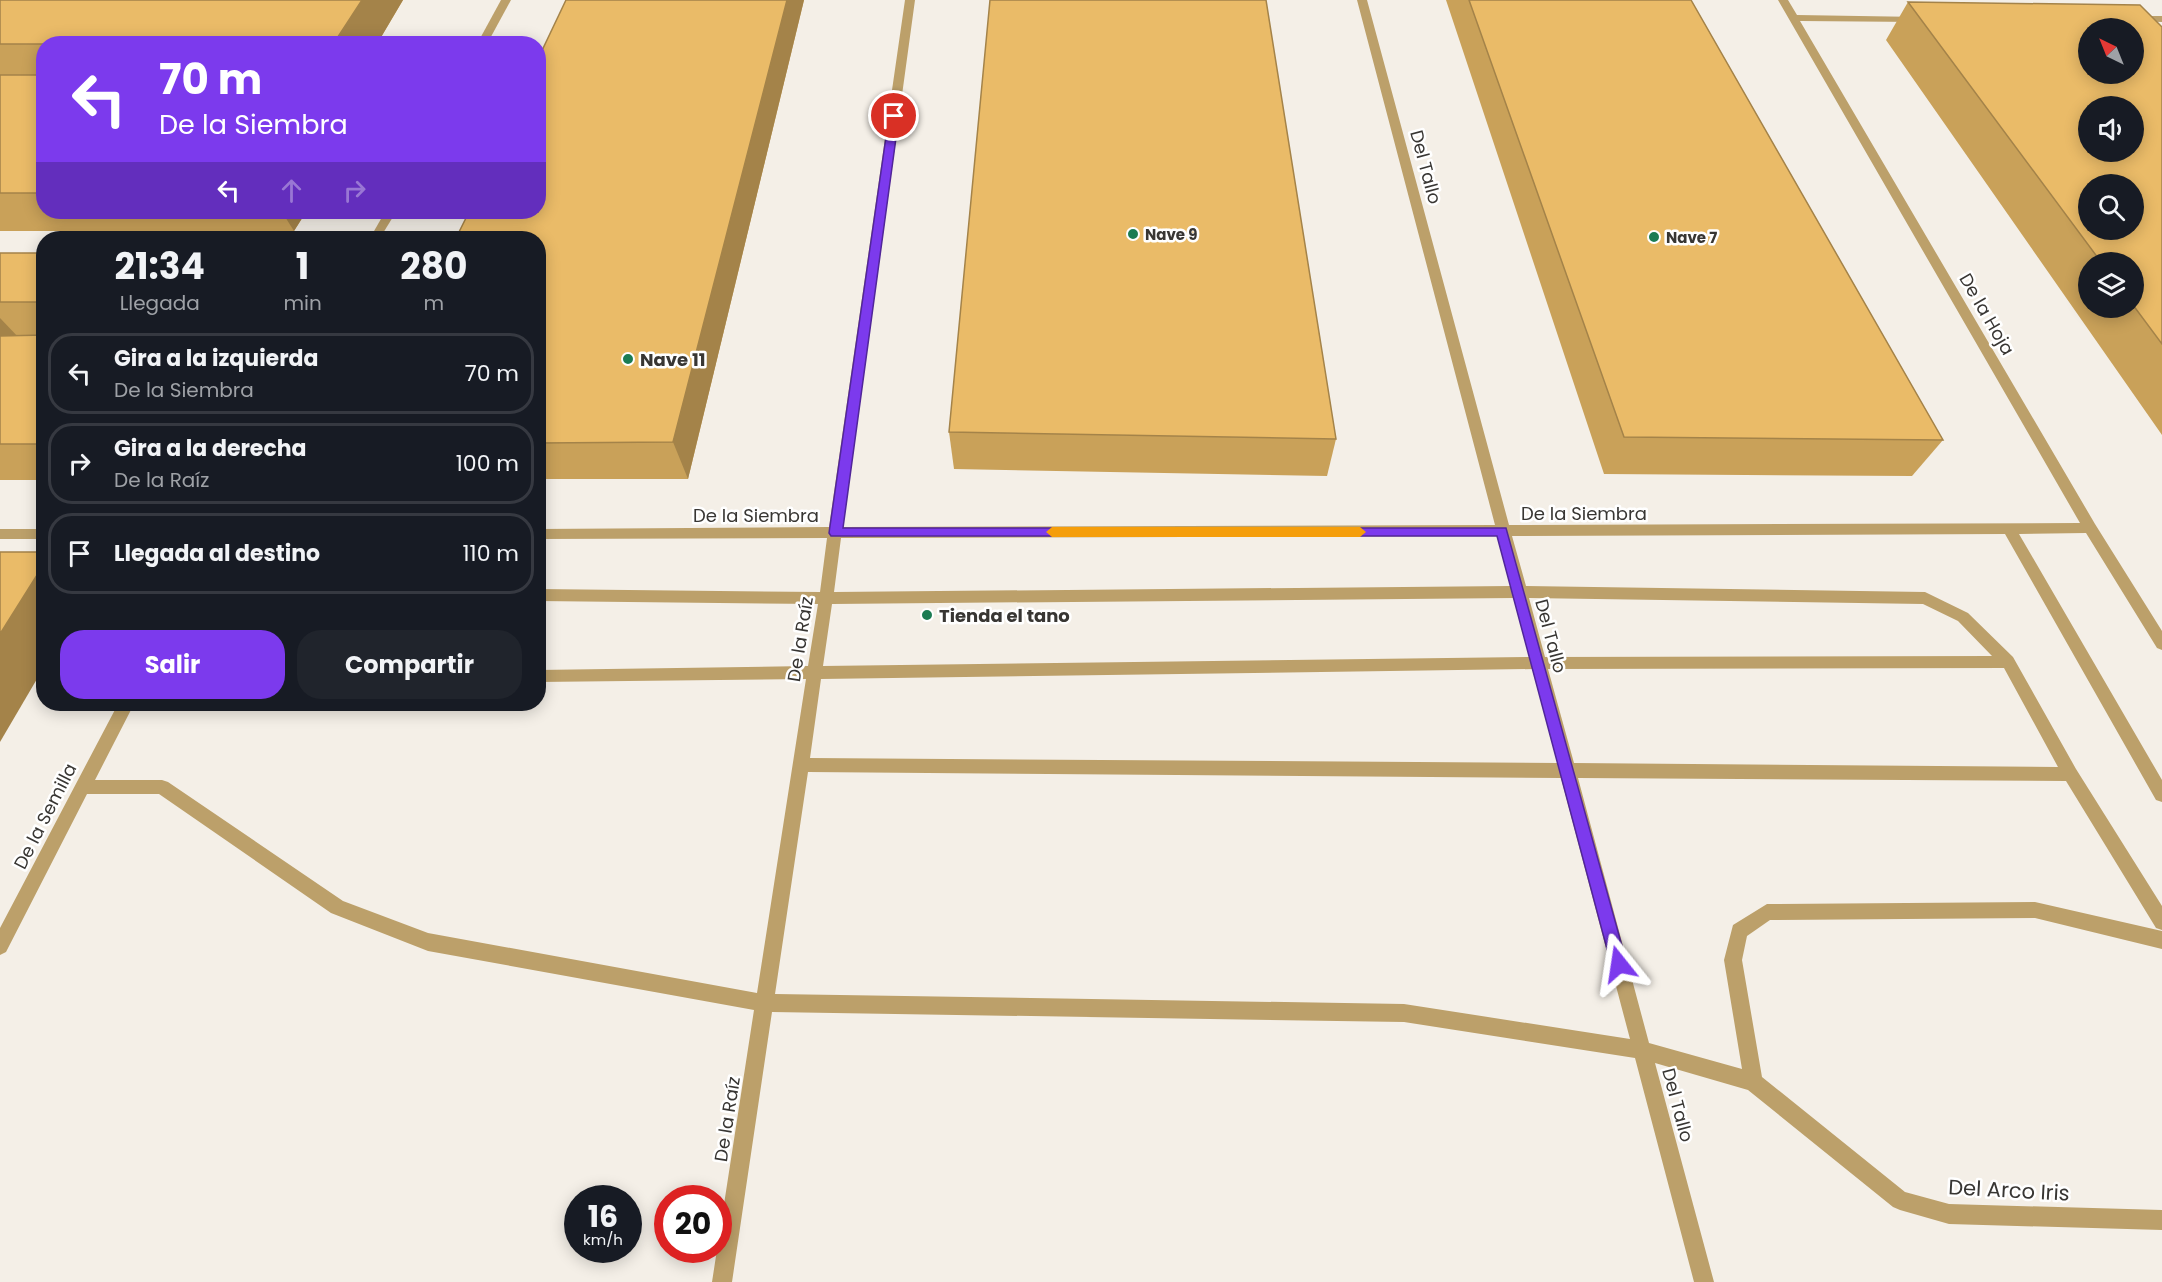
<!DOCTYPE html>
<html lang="es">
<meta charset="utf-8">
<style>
:root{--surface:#171b24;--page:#20242c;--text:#f1f3f6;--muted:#9ea1a6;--line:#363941;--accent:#7c3aed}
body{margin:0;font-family:Poppins,sans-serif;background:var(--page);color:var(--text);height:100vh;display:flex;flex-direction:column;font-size:22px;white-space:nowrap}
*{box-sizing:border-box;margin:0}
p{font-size:20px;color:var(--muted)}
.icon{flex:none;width:33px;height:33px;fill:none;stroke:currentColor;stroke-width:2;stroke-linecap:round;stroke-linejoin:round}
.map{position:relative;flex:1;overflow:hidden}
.side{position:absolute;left:36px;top:231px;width:510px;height:480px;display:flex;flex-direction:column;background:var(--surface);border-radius:24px;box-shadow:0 3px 15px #0003}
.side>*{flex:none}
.top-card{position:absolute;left:36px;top:36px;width:510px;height:183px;border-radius:24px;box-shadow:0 3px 15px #0003;background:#7c3aed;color:#fff;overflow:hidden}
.needle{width:39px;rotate:317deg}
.fabs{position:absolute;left:2078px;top:18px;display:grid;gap:12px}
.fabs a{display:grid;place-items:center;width:66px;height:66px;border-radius:50%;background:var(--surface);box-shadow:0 3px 15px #0003;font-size:30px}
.speed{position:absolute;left:564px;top:1185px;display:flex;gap:12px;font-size:30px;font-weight:700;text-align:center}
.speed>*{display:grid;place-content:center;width:78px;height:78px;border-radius:50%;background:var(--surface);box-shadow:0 3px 15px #0003;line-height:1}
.speed small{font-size:15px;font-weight:400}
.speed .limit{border:9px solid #d22;background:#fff;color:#111}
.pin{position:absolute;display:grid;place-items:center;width:51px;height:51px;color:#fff;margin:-26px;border:3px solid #fff;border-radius:50%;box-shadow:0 2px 6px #0007}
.me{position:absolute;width:66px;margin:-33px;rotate:345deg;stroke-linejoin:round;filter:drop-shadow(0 0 4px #0008)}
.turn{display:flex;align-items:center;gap:21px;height:126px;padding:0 24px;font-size:27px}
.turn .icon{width:78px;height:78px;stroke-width:2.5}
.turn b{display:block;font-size:42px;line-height:51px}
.lanes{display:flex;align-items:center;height:57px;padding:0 24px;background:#0003;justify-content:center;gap:30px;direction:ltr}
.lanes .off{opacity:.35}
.eta{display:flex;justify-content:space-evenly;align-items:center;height:102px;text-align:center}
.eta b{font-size:36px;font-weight:700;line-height:42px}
.button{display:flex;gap:12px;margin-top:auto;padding:12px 24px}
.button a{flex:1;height:69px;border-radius:24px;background:var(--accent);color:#fff;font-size:24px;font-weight:700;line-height:69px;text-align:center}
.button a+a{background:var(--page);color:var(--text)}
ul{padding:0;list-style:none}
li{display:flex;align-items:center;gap:18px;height:81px;margin:0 12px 9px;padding:0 12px;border:3px solid var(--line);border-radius:24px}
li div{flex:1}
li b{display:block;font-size:22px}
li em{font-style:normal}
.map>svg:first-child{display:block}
</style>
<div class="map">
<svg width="2162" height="1282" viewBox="0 0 2162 1282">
<rect width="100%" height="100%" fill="#f4efe7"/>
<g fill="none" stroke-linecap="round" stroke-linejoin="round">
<g fill="#bca06a" fill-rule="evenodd">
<polygon points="501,0 511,0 487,44 477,44"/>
<path d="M 905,0 L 915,0 L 843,527 L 1495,525 L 1357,0 L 1367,0 L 1509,525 L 2080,523 L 1778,0 L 1788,0 L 1797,15 L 1921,17 L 1921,21 L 1918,22 L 1800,21 L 2095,524 L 2162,631 L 2162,650 L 2157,648 L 2086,533 L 2019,534 L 2162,780 L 2162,802 L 2156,800 L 2005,534 L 1512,536 L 1526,586 L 1925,592 L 1968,613 L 2013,657 L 2076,769 L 2162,906 L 2162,930 L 2156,928 L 2066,781 L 1578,778 L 1649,1043 L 1742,1069 L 1724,960 L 1733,925 L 1767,904 L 2035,902 L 2162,931 L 2162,949 L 2035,918 L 1770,920 L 1747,936 L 1742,960 L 1762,1077 L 1905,1192 L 1949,1204 L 2162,1210 L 2162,1230 L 1949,1224 L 1900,1210 L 1893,1207 L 1748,1090 L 1655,1063 L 1714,1282 L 1694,1282 L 1635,1058 L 1404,1022 L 772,1012 L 732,1282 L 712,1282 L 754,1010 L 428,951 L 331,913 L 159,794 L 87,794 L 6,952 L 0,955 L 0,928 L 118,704 L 134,704 L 95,780 L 162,780 L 168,782 L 343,901 L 428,933 L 757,993 L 806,679 L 538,682 L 538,670 L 808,666 L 818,604 L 538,601 L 538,589 L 820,592 L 827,538 L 538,539 L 538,529 L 829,527 ZM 1498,536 L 1511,586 L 834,592 L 841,538 ZM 1514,598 L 1530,657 L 823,666 L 832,604 ZM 1529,598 L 1923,604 L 1958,621 L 1992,656 L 1545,657 ZM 2004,668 L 2058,767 L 1574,763 L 1548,669 ZM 1533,669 L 1558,763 L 810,758 L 821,679 ZM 808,772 L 1561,778 L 1630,1039 L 1404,1004 L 775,994 Z"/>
<polygon points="2134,16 2162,16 2162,22 2131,21 2131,17"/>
<polygon points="385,212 396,212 380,238 370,238"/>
<rect x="0" y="529" width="44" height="10"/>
</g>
</g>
<g fill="#c9a159" fill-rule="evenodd">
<polygon points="0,0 403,0 377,44 44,44 44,212 306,212 294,231 0,231"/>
<polygon points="566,0 804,0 688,479 538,479 538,238"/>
<polygon points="1446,0 1691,0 1943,440 1912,476 1604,474"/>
<path d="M 1908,2 L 2162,27 L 2162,435 L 1886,40 ZM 2088,262 L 2133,262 L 2133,308 L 2088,308 Z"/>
<rect x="0" y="253" width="44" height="227"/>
<polygon points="949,432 1336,439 1327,476 954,469"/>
</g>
<g fill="#a48349">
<polygon points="362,0 403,0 377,44 334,44"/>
<polygon points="787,0 804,0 688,479 673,442"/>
<polygon points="282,212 306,212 294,231"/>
<polygon points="0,318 21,340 0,358"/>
<polygon points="44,564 44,667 0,742 0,634"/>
</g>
<g fill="#eabb68" stroke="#a48349" stroke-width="1.5" fill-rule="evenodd">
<polygon points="0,0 362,0 334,43 44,44 0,44"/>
<polygon points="566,0 787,0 673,442 538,443 538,238 456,238 469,212 538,212 538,59"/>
<polygon points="990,0 1266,0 1336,439 949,432"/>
<polygon points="1469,0 1691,0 1943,440 1624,437"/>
<path d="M 1908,2 L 2140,5 L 2162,27 L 2162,344 L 2133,305 L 2133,262 L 2101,262 ZM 2088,28 L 2133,28 L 2133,74 L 2088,74 ZM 2088,106 L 2133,106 L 2133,152 L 2088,152 ZM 2088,184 L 2133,184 L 2133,230 L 2088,230 Z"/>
<rect x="0" y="75" width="44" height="118"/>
<rect x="0" y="253" width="44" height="49"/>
<polygon points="44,335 44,444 0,444 0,336"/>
<polygon points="0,552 44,552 44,564 0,634"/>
</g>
<polygon fill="#7c3aed" stroke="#51269a" stroke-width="1.5" points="894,113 899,116 843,528 1506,528 1627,964 1625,970 1619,972 1614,970 1611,964 1497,536 831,536 829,533 889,116"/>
<polygon fill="#f59e0b" points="1052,527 1360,527 1366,532 1360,537 1052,537 1046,532"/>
<g fill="#1b7c53" stroke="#fff" stroke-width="2">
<circle cx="1133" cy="234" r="6"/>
<circle cx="1654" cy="237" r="6"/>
<circle cx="628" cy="359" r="6"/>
<circle cx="927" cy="615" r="6"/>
</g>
<g text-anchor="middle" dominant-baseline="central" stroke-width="5" stroke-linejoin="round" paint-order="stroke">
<g font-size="15" font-weight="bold" fill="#383633" stroke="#fff" text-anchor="start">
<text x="1145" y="234">Nave 9</text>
<text x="1666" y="237">Nave 7</text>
</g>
<g font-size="18" fill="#383633" stroke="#fff">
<text transform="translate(1426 167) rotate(75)">Del Tallo</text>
<text transform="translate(1987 314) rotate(60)">De la Hoja</text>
<text x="1584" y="513">De la Siembra</text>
<text x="756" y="515">De la Siembra</text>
<text transform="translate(1551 636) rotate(75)">Del Tallo</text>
<text transform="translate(800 639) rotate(-81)">De la Raíz</text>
<text transform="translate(45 816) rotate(-63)">De la Semilla</text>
<text transform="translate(1678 1105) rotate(75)">Del Tallo</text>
<text transform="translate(727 1119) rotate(-81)">De la Raíz</text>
</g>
<g font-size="18" font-weight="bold" fill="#383633" stroke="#fff" text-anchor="start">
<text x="640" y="359">Nave 11</text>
<text x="939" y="615">Tienda el tano</text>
</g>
<g font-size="21" fill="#383633" stroke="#fff">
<text transform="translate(2009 1190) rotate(3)">Del Arco Iris</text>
</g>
</g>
</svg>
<div class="fabs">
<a><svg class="needle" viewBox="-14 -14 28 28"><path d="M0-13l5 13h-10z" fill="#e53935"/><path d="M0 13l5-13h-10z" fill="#9ea1a6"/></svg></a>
<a><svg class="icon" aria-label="sound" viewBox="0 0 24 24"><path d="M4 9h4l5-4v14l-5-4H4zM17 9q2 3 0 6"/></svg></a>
<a><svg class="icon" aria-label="search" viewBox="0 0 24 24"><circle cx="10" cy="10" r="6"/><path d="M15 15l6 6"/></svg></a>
<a><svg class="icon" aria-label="layers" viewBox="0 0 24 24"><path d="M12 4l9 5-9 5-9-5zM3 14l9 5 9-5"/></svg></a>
</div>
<div class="speed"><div>16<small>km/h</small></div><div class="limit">20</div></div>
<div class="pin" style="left:894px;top:116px;background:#d93025"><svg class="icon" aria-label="arrive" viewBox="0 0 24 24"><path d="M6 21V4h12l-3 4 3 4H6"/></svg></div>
<svg class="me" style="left:1619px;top:964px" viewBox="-20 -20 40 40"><path d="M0-17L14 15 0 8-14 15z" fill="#7c3aed" stroke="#fff" stroke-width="4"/></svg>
<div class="top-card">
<div class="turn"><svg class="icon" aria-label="left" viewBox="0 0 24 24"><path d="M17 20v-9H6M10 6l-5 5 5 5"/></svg><div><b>70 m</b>De la Siembra</div></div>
<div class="lanes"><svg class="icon" aria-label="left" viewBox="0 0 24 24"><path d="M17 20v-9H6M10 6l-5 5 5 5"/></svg><svg class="icon off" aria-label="ahead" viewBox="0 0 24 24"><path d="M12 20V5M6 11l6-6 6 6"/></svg><svg class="icon off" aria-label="right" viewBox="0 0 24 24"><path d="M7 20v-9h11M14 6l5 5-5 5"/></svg></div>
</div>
<section class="side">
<div class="eta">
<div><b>21:34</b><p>Llegada</p></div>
<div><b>1</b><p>min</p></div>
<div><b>280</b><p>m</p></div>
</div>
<ul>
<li><svg class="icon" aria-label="left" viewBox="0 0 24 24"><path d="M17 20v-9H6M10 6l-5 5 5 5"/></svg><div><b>Gira a la izquierda</b><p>De la Siembra</p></div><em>70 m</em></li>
<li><svg class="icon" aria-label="right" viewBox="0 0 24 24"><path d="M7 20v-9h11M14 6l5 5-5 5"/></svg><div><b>Gira a la derecha</b><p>De la Raíz</p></div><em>100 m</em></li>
<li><svg class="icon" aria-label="arrive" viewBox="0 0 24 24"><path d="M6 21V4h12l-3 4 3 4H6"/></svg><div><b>Llegada al destino</b></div><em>110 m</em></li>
</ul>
<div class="button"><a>Salir</a><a>Compartir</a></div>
</section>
</div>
